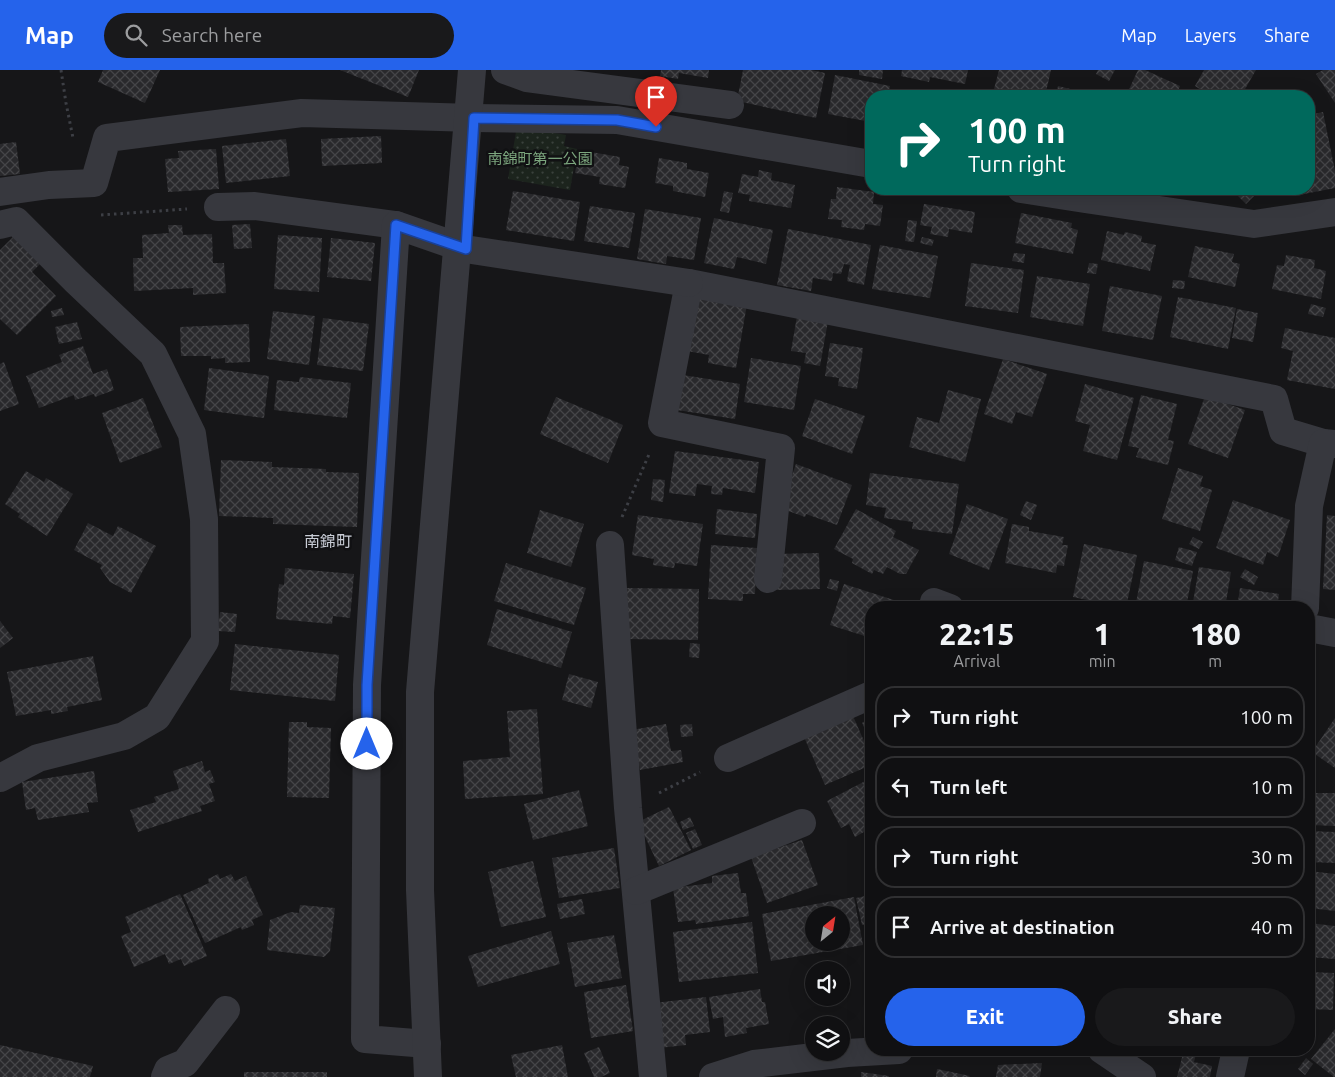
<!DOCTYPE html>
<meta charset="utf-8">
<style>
:root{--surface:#101012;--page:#19191b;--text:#f1f3f6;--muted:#9c9d9f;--line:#303032;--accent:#2563eb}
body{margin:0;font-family:Ubuntu,"Noto Sans JP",sans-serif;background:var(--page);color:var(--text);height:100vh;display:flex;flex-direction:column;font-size:19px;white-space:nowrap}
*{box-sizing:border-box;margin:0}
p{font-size:16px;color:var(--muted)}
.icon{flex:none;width:28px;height:28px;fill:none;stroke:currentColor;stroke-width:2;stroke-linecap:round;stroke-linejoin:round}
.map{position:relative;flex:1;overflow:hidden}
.drawer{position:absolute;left:865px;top:531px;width:450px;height:455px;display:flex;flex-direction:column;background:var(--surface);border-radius:20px;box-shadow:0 5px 20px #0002,0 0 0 1px var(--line)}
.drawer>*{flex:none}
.guide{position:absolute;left:865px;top:20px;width:450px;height:105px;border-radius:20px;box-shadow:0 5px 20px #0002,0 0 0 1px var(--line);background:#00695c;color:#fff;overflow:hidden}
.needle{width:32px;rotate:30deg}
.fabs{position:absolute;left:805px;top:836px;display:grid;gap:10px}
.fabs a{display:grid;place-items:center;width:45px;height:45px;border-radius:50%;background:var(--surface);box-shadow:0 5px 20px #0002,0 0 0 1px var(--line);font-size:25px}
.pin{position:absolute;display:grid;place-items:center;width:42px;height:42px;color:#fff;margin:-51px -21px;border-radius:50% 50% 50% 0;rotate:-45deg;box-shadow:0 0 5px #0007}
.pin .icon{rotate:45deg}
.me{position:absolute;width:55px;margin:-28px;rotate:0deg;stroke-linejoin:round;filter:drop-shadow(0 0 4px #0008)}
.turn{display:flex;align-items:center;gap:18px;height:105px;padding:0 20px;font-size:22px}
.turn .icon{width:65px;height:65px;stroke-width:2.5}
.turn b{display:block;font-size:35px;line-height:42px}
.eta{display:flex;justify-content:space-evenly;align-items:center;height:85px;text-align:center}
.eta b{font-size:30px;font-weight:800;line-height:35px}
.button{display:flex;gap:10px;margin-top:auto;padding:10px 20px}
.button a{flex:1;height:58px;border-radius:30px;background:var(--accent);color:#fff;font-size:20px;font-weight:800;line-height:58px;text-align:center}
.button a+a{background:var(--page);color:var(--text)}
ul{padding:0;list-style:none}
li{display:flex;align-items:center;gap:15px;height:62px;margin:0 10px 8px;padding:0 10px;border:2px solid var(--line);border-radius:20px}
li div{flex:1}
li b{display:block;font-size:19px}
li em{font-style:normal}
header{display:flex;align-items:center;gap:30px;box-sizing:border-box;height:70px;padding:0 25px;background:var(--accent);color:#fff}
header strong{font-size:24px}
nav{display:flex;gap:28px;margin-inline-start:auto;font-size:18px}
.search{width:350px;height:45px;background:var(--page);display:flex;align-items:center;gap:12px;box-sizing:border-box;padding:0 18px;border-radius:28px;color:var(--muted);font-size:19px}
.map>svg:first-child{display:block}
</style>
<header>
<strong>Map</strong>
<div class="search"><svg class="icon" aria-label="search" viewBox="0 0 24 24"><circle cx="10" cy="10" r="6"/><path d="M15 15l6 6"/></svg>Search here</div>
<nav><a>Map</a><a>Layers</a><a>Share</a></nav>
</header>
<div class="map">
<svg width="1335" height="1007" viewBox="0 0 1335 1007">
<defs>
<pattern id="park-dots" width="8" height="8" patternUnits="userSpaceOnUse" patternTransform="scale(1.25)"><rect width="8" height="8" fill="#1c241d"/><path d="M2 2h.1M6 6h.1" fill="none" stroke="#3a413c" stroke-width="1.8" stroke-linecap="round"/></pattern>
<pattern id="building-cross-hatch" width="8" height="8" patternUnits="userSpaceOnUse" patternTransform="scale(1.25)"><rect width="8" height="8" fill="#29292c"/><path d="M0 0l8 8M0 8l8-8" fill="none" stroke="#454548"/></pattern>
</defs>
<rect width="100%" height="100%" fill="#161618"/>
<polygon fill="url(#park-dots)" points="517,56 566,65 564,76 577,79 570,120 508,109"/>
<g fill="url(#building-cross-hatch)" fill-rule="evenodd">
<polygon points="103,0 160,0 145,33 98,12"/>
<polygon points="340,0 419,0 408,27"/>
<polygon points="661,0 709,0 708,8 679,3 678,9 660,6"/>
<polygon points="743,0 811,0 825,3 816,48 737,31"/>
<polygon points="859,0 883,0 882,9 859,5"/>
<polygon points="902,0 968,0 965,14 930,7 929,12 901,6"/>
<polygon points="999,0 1051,0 1045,26 1007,26 993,23"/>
<polygon points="1098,0 1115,0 1109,11 1096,4"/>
<polygon points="1138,0 1145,0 1180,16 1176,26 1126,26"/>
<polygon points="1204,0 1256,0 1241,26 1211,26 1195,16"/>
<polygon points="1323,0 1335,0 1335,33 1316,4"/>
<polygon points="835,5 890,16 888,26 871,26 871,52 828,44"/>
<polygon points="1058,16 1099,26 1056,26"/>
<polygon points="1323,42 1335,101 1335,118 1299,125 1298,119 1309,119 1309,45"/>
<polygon points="381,66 382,93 322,96 321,69"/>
<polygon points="286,69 290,106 226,113 222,76"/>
<polygon points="16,72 20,104 0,106 0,74"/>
<polygon points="216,79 219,119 168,122 165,89 179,88 178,81"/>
<polygon points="579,80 620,87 619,95 629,97 625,118 599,114 600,107 575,103"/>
<polygon points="659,88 687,93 687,99 709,103 705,127 673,121 673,116 655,113"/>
<polygon points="759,100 772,103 771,110 795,115 791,138 749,131 750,125 738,123 742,104 758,107"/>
<polygon points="837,117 874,122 873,134 883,135 880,156 865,154 864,160 841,157 842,150 828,149 831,129 836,129"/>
<polygon points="1231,119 1261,119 1246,134"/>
<polygon points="513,121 580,132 574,171 506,160"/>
<polygon points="724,121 733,123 729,143 720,141"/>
<polygon points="924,134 975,142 972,163 949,159 948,167 930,164 932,157 920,155"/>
<polygon points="590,136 635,143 629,178 584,171"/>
<polygon points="645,139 701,148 694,190 667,186 666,194 637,189"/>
<polygon points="1021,143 1072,153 1071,158 1078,160 1073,184 1015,173"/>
<polygon points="714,148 773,160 766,194 737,187 734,199 704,193"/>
<polygon points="908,150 917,151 914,172 905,171"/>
<polygon points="250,154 252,178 234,179 232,155"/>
<polygon points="168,155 182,155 183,165 212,164 213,193 224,193 226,223 193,225 193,218 134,221 133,188 143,188 142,165 169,163"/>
<polygon points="788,159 871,175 864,215 847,211 850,195 844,194 841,204 833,203 832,211 813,208 811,221 777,215"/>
<polygon points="1107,161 1124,165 1125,162 1142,166 1141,172 1156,175 1150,201 1101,190"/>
<polygon points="278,165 322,168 319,222 274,219"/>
<polygon points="13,167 40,194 32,202 56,226 17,265 0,249 0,180"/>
<polygon points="922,167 934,170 932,176 920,173"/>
<polygon points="331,168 375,173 371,211 327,207"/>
<polygon points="880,175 938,186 930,228 872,219"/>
<polygon points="1195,176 1234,184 1232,192 1240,194 1235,217 1188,207"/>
<polygon points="1014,183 1025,184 1024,193 1012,191"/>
<polygon points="1286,185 1315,190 1314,198 1326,201 1321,229 1272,219 1277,195 1284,196"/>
<polygon points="971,193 1024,200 1018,243 965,236"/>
<polygon points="1089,193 1098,194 1096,204 1087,203"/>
<polygon points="1037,206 1090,214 1083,256 1030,247"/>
<polygon points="1173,210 1185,211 1184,219 1172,218"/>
<polygon points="1110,216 1162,226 1153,270 1102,261"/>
<polygon points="697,225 747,234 736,298 708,293 709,285 687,281"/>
<polygon points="1178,227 1236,238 1228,279 1170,267"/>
<polygon points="1311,234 1326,238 1323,247 1308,244"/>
<polygon points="62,238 64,245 52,247 51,241"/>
<polygon points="1237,239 1258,243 1253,272 1232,268"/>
<polygon points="273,241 315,246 309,295 267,289"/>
<polygon points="797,246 828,251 820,296 804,293 806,283 791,281"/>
<polygon points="323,248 369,254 363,301 317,295"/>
<polygon points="77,252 82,269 59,274 55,257"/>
<polygon points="249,254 250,292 225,293 225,288 211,289 211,286 181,286 180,257"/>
<polygon points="1285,258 1335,268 1335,319 1287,310 1293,281 1281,278"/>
<polygon points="830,273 863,278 857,319 838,316 839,308 825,306"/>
<polygon points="83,276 93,304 107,299 114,320 95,327 94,324 75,330 74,325 39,338 26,306 62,292 59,285"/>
<polygon points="751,288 801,296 794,340 744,332"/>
<polygon points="1003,289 1047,304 1032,347 1016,342 1012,354 984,344"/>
<polygon points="4,292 19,334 0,341 0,294"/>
<polygon points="209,298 269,306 264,348 204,340"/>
<polygon points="683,305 740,314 735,349 677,340"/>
<polygon points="300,307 351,313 347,348 274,340 277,310 299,312"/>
<polygon points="1085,314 1134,328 1117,390 1083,381 1090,355 1075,351"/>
<polygon points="948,320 981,329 965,392 909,377 917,347 939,353"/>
<polygon points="1141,325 1177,334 1168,370 1174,371 1168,395 1136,387 1139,378 1128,376"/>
<polygon points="1205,326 1245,340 1228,388 1188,374"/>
<polygon points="556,327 623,355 608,393 540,364"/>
<polygon points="143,328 162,377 120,393 102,343"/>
<polygon points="815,329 865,346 852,384 802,366"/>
<polygon points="675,381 759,392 755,423 723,418 722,425 711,424 712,416 697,414 695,426 669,423"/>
<polygon points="221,390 272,392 272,397 326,399 326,402 359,403 357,457 273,454 273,448 219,446"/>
<polygon points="796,394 852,415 837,455 806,444 805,447 780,438"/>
<polygon points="1178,398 1203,406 1200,416 1212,420 1200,461 1162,449"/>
<polygon points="26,401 44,412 46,408 73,424 47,466 18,447 20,444 5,434"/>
<polygon points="870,403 959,414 952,464 912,459 913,452 884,448 886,438 866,435"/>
<polygon points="653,409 665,410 663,432 651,430"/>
<polygon points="1233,430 1290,450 1278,487 1267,482 1263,495 1216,478"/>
<polygon points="1026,431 1037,435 1031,450 1020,445"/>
<polygon points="967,434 1008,449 989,500 949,484"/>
<polygon points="717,439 757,444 755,468 715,464"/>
<polygon points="856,439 896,461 893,467 919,480 906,504 900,504 887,497 883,504 874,500 872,504 852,493 853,489 834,479"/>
<polygon points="540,440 584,454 571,497 527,483"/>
<polygon points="638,445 703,454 697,496 675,493 674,498 653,495 654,489 632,485"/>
<polygon points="1327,445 1335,446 1335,520 1323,519"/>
<polygon points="88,453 113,466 118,456 156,476 131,523 110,512 100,498 102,495 74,480"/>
<polygon points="1012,454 1029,457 1029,461 1064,467 1062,475 1068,475 1064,496 1057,495 1056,503 1005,493"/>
<polygon points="1193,467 1203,472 1199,479 1189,474"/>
<polygon points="1084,474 1137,485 1126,538 1073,527"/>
<polygon points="711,475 757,478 755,524 743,524 743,531 708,529"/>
<polygon points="1179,477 1197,482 1192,496 1175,490"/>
<polygon points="819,483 820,519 777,520 776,484"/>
<polygon points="1144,491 1193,501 1186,538 1135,538"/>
<polygon points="506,493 586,518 574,555 494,531"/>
<polygon points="1199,497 1231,502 1225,538 1192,538"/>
<polygon points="285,498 354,504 350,548 333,546 332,554 276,549 279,514 284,515"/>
<polygon points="1245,499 1258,507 1254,515 1240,507"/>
<polygon points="830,509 839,511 837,521 827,518"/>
<polygon points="844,514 900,532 898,538 871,538 871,568 830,555"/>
<polygon points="624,518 699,519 698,570 624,569"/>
<polygon points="1240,518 1279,524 1277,538 1237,538"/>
<polygon points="497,539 572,562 561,598 487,575"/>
<polygon points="220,542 237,544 235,562 218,561"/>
<polygon points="0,551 13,568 0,578"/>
<polygon points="690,573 700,574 699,588 689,587"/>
<polygon points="235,574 339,585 335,631 230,620"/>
<polygon points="93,586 102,630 67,637 68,641 51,644 51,640 16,646 7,602"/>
<polygon points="569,604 598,612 591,638 562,630"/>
<polygon points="537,639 543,724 465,729 463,691 510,687 507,641"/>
<polygon points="853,646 871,687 871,695 825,715 804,667"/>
<polygon points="1335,648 1335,698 1312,682"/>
<polygon points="868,649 871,655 871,670 862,653"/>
<polygon points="289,652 307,652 307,657 331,658 329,728 287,727"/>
<polygon points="666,654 671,681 681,680 683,692 640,700 632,660"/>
<polygon points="692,654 693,666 681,667 680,655"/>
<polygon points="202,691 205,702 210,700 215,712 209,714 215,731 200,736 202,741 138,762 130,740 156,732 154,727 179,719 173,701"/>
<polygon points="94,701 98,732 87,733 89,742 38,750 35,738 26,740 22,712"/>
<polygon points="871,708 871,758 855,767 849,754 841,758 827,731"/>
<polygon points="579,720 588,756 533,770 524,734"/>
<polygon points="1311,723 1335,723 1335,756 1310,755"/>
<polygon points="669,737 691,780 659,796 638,752"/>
<polygon points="690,747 694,756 683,760 680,752"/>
<polygon points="695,759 702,775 693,779 686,763"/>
<polygon points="1309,761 1335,762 1335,793 1309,792"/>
<polygon points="802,770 818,815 767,833 751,787"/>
<polygon points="614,778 620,818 559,828 552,788"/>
<polygon points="533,791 546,847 501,857 488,802"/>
<polygon points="1309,801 1335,804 1335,841 1309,838"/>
<polygon points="738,803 741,823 746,823 749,846 696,854 695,850 678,852 673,818 712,813 712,806"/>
<polygon points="218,804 220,809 231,804 235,811 246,806 263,845 252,850 254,855 242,860 241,857 205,873 183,825 209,813 208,809"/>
<polygon points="180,824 207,886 184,896 181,889 169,894 165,884 134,897 121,866 131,862 125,847"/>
<polygon points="870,825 871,854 862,855 856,828"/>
<path d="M 854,827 L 863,875 L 771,891 L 762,844 ZM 814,845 L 841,845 L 841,872 L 814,872 Z"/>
<polygon points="582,829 585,844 560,849 557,834"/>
<polygon points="300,835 335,838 330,881 324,887 267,880 270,850 291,842 299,843"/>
<polygon points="752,852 758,903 679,912 673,862"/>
<polygon points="1309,853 1335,856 1335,889 1309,887"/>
<polygon points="551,861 560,894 478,917 468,886"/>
<polygon points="614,865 622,908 575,917 567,873"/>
<polygon points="1309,902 1334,903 1333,940 1309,939"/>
<polygon points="626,915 633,961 591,968 584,922"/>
<polygon points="760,919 762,932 765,932 769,954 746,958 747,963 725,967 723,947 713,949 709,927"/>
<polygon points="706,927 710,962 685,965 686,975 659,978 654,933"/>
<polygon points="1335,959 1335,1007 1334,1007 1311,989"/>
<polygon points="0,975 93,996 90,1007 0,1007"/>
<polygon points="562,975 568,1007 516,1007 511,985"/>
<polygon points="599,977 610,1003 601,1007 594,1007 584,983"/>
<polygon points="1184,980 1197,980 1194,992 1212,996 1210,1007 1177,1007"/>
<polygon points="1306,988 1313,994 1305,1005 1298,999"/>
<polygon points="1042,993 1040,1007 996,1007 998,995"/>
<polygon points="937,999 970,1006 969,1007 936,1007"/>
<rect x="244" y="1002" width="83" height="5"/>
<polygon points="861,1002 889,1006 889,1007 861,1007"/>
</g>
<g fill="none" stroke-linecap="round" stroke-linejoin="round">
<g stroke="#3d3f45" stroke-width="3" stroke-dasharray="2.5 4" stroke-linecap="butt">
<polyline points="61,0 66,33 73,68"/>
<polyline points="101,145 187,139"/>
<polyline points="622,447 650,382"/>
<polyline points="659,723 700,702"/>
</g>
<g stroke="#37383e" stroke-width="28">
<polyline points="505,0 527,8 730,35"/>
<polyline points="1021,119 1085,129 1254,154 1335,142"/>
<polyline points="0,122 49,115 94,113 107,68 302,43 474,48 617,50 871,94"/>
<polyline points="218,137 255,136 396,155"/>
<polyline points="0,155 16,151 76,211 153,284 192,364 204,449 205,571 157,647 124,666 38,688 0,708"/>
<polyline points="610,475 628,738 653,1007"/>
<polyline points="768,509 781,378 662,353 689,213 1274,329 1283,361 1323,373 1335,374"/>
<polyline points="934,532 950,538"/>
<polyline points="1305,538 1309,436 1323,373"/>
<polyline points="1309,558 1335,563"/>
<polyline points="728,688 871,625"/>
<polyline points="636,821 802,753"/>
<polyline points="427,974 365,969 367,615 396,155 465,179 689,213"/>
<polyline points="1102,980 1142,1007"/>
<polyline points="165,1007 168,1000 185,993 226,940"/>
<polyline points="713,1007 754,994 847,983 899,980"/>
<polyline points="1230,1007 1236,980"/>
</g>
<polyline stroke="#37383e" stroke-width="28" points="428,1007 420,820 420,622 472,0"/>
</g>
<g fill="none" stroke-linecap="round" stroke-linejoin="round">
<defs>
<polyline id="route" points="367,674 367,615 396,155 466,179 474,48 617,50 656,57"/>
</defs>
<use href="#route" stroke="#184099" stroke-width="12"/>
<use href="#route" stroke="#2563eb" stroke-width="9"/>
</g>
<g text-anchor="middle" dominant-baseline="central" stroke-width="5" stroke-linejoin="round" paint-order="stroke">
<g font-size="15" fill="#7ca67e" stroke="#111113">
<text x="540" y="88">南錦町第一公園</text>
</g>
<g font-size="16" fill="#c8ccd5" stroke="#111113">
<text x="328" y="471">南錦町</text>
</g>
</g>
</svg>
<div class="fabs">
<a><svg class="needle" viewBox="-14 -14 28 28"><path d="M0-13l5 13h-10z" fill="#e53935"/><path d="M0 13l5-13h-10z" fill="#9c9d9f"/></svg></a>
<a><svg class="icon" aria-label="sound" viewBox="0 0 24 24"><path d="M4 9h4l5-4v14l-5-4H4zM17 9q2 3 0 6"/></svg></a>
<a><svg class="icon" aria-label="layers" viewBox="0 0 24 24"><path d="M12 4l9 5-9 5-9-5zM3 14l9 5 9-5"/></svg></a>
</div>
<div class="pin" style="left:656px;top:57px;background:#d93025"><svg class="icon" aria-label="arrive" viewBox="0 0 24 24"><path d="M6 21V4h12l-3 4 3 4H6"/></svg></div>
<svg class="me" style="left:367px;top:674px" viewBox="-20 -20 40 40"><circle r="19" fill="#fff"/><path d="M0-13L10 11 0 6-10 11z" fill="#2563eb"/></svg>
<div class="guide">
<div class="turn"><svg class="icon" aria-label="right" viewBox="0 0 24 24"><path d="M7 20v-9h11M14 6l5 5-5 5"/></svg><div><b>100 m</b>Turn right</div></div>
</div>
<section class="drawer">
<div class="eta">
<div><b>22:15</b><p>Arrival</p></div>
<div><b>1</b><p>min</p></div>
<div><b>180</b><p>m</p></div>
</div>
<ul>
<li><svg class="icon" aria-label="right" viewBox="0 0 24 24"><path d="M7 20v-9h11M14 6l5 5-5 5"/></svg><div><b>Turn right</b></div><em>100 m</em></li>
<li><svg class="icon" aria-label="left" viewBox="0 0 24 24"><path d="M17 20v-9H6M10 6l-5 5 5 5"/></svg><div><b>Turn left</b></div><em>10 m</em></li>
<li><svg class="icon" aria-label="right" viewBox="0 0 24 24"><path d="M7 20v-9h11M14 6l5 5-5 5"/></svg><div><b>Turn right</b></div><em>30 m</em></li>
<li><svg class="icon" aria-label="arrive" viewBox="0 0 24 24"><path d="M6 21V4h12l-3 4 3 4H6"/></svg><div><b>Arrive at destination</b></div><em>40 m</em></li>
</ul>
<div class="button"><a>Exit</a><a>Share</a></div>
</section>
</div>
